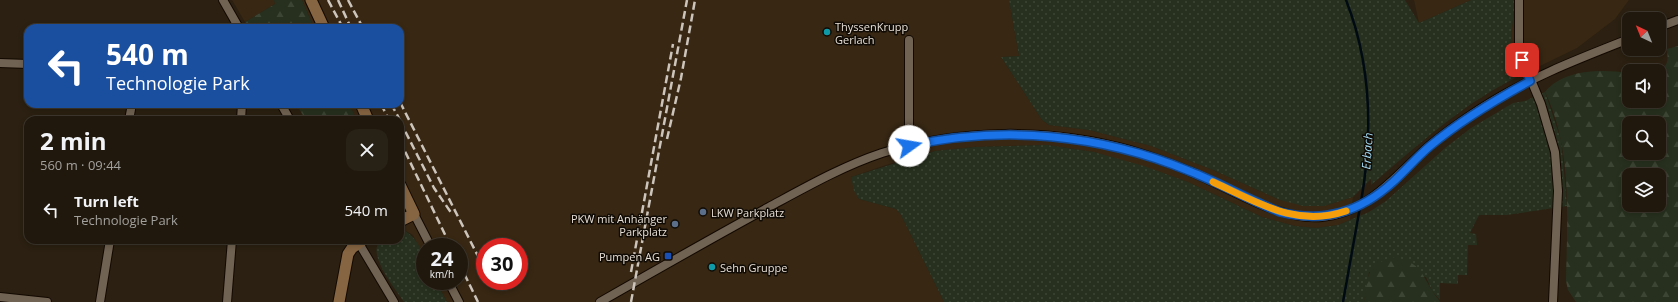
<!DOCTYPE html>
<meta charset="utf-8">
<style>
:root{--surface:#20180d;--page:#282116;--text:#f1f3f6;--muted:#a2a09d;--line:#3d372e}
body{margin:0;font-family:"Open Sans",sans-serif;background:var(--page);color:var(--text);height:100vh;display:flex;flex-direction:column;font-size:15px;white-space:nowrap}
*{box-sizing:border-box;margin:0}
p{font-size:13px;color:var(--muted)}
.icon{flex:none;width:22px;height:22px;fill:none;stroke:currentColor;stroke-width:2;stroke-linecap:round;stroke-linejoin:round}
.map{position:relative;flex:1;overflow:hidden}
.drawer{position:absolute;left:24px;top:116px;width:380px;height:128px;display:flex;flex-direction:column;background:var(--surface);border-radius:12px;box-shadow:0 2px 6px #0003,0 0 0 1px var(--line)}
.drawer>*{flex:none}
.top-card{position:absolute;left:24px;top:24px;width:380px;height:84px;border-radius:12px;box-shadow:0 2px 6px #0003,0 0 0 1px var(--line);background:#1a4fa0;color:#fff;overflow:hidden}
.needle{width:26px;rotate:317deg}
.fabs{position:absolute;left:1622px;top:12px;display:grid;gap:8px}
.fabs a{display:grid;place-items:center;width:44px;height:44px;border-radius:8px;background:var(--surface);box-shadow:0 2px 6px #0003,0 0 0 1px var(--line);font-size:20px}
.speed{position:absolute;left:416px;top:238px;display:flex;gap:8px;font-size:20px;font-weight:700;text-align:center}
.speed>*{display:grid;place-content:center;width:52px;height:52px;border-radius:50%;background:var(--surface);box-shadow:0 2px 6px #0003,0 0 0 1px var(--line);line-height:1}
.speed small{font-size:10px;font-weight:400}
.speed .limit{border:6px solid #d22;background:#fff;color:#111}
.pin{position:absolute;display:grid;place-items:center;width:34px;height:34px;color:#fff;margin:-17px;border-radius:8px;box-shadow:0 2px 6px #0006}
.me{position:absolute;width:44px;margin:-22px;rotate:77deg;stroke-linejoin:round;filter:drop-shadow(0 0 3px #0008)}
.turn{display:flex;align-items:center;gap:14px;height:84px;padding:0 16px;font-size:18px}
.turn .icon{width:52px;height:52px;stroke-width:2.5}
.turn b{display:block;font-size:28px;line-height:34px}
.round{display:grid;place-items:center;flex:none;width:42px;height:42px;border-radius:12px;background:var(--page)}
.headline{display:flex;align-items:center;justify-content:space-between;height:68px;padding:0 16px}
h1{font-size:24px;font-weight:700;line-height:30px}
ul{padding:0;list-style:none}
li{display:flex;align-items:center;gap:12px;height:52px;padding:0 16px}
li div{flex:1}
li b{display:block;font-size:15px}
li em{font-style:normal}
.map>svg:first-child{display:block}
</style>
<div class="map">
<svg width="1678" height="302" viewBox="0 0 1678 302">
<defs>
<pattern id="green-dots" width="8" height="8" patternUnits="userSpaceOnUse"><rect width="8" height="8" fill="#27301e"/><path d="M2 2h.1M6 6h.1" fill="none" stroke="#3c4433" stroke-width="1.8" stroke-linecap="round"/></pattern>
<pattern id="forest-firs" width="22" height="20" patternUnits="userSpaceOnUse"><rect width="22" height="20" fill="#27301e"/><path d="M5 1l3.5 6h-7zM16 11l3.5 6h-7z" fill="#3c4433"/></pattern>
</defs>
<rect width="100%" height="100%" fill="#2b2011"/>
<g fill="#372713" fill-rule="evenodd">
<polygon points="232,0 274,0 275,4 245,22"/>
<path d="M 302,0 L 1009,0 L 1019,56 L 1001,57 L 1042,120 L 1049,125 L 1089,130 L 1151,146 L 1213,170 L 1280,200 L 1324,206 L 1353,197 L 1350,220 L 1338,225 L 1316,228 L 1295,226 L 1262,217 L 1188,182 L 1157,171 L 1094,152 L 1047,145 L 974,147 L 935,151 L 889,164 L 851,177 L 859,199 L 896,209 L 901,215 L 944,302 L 447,302 L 436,281 L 459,281 L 459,247 L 425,247 L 425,259 L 413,235 L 404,230 L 400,222 L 400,120 L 357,120 L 349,104 L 400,104 L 400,28 L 314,28 ZM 485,247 L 519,247 L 519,281 L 485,281 Z"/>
<polygon points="1414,0 1471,0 1419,23"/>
<polygon points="1515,0 1629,0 1615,19 1577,48 1515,78 1517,69 1510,48"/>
</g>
<g fill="url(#green-dots)">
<path d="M 1009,0 L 1405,0 L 1419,23 L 1471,0 L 1515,0 L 1510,48 L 1517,69 L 1515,78 C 1460,106 1417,146 1371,185 L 1371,179 L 1353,197 L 1324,206 L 1303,206 L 1280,200 L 1213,170 L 1151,146 L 1089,130 L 1049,125 L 1042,120 L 1001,57 L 1019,56 Z"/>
<polygon points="1545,92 1561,140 1567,206 1507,215 1479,215 1470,233 1476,234 1477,245 1468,245 1467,275 1458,275 1458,284 1440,283 1440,300 1432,291 1426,277 1369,272 1364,302 944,302 901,215 896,209 859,199 854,191 851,177 935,151 974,147 1047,145 1094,152 1144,166 1188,182 1262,217 1295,226 1316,228 1338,225 1369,212 1386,201 1445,148 1471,128 1513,103 1525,101"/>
<path d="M 404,230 C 423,242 425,260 425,281 L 436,281 L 447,302 L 404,302 C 396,290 365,252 381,241 C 385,238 395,240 400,240 L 400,232 Z"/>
</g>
<g fill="url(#forest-firs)" fill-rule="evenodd">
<polygon points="274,0 302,0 314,28 249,28 245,22 275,4"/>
<path d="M 1678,46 L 1678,302 L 1576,302 L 1568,290 L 1566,281 C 1567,219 1573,150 1545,92 C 1563,69 1602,69 1629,73 L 1629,101 L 1659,101 L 1659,71 L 1658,71 C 1669,66 1668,60 1667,49 ZM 1629,123 L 1659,123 L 1659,153 L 1629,153 ZM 1629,175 L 1659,175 L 1659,205 L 1629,205 Z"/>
<polygon points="296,104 349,104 357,120 306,120"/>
<path d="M 1395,257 C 1421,264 1420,271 1433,292 C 1435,296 1439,299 1440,302 L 1364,302 C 1368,275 1366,264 1395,257 Z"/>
</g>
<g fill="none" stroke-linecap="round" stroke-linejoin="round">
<g stroke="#000a13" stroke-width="2.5">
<path d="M 1346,0 C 1372,66 1373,134 1361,202"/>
<polyline points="1343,302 1360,207"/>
</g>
<defs>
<g id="street">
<polyline points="223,0 239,28"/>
<polyline points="1519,0 1519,51 1541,104 1555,152 1558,191 1553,302"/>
<polyline points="1659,27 1678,20"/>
<polyline points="0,63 28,64"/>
<polyline points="281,104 290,120"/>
<polyline points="129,120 132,104"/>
<polyline points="241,120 242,104"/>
<polyline points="909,146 909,40"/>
<polyline points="414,214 431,247"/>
<polyline points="357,240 394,302"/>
<polyline points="448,281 459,302"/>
<polyline points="0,297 47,302"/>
<polyline points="100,302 110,240"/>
<polyline points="227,302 232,240"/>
<path d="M 600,302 C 656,270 712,238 769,207 C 806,187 843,166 882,153 C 961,128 1051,128 1130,150 C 1150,156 1170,163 1189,171 C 1230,187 1277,221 1322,217 C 1370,212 1396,175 1429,146 C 1445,133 1463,120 1480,109 C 1526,79 1578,59 1629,39"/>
</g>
<g id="secondary">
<polyline points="311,0 324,28"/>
<polyline points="361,104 368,120"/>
<polyline points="400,185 414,214 400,221"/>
<polyline points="339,302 348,254 352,248 363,240"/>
</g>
</defs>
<use href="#street" stroke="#130901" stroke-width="10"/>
<use href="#secondary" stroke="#130901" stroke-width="13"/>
<use href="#street" stroke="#716353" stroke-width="8"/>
<use href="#secondary" stroke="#866542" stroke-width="11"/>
<g stroke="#cdc5bb" stroke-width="2.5" stroke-dasharray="8 4" stroke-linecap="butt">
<polyline points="328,0 343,28"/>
<polyline points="338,0 351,28"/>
<polyline points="348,0 363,28"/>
<polyline points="400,102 485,270"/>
<polyline points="381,104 389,120"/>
<polyline points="391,104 400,120"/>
<polyline points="400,121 434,188 452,214"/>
<polyline points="667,139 681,78 695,0"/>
<polyline points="400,141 451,247"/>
<polyline points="459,263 478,302"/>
<polyline points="631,272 673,44"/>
<polyline points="490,281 492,284"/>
<polyline points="631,302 687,0"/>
</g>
</g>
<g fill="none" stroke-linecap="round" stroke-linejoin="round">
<defs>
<path id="route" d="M 909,146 C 1003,125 1100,134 1189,171 C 1220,183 1249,200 1280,212 C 1324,223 1360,212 1393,182 C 1406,170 1417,157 1430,146 C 1461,120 1495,100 1530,81 L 1522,60"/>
</defs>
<use href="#route" stroke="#114b97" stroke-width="10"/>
<use href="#route" stroke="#1a73e8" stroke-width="7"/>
<path stroke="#f59e0b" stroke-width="7" d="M 1213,182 C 1257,202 1296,228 1346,211"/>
</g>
<g fill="#0f9aa8" stroke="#100b05" stroke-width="1.5">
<circle cx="827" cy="32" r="4"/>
<circle cx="712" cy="267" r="4"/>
</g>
<g fill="#5c6f8a" stroke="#100b05" stroke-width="1.5">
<circle cx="703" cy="212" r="4"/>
<circle cx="675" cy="224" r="4"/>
</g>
<rect fill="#1a4fb4" stroke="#100b05" stroke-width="1.5" x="664" y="252" width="8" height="8" rx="2"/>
<g text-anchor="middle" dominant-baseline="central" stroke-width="3" stroke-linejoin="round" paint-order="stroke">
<g font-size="11" fill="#e7dfd6" stroke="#100b05" text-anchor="start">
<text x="835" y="26">ThyssenKrupp<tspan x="835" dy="13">Gerlach</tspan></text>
<text x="711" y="212">LKW Parkplatz</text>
<text x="667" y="218" text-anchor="end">PKW mit Anhänger<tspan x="667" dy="13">Parkplatz</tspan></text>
<text x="660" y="256" text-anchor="end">Pumpen AG</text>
<text x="720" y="267">Sehn Gruppe</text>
</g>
<g font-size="12" font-style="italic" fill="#a6dff9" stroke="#100b05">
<text transform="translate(1367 151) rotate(-86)">Erbach</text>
</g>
</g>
</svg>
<div class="fabs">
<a><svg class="needle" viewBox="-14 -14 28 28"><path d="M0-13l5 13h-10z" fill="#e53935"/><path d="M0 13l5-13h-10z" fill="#a2a09d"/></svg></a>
<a><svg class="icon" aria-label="sound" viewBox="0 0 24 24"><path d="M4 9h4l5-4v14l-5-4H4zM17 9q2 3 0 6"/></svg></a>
<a><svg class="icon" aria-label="search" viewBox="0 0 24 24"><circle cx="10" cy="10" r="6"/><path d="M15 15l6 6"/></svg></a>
<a><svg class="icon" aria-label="layers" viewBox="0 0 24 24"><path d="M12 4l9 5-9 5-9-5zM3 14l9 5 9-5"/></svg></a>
</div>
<div class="speed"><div>24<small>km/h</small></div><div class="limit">30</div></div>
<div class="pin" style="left:1522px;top:60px;background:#d93025"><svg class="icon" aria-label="arrive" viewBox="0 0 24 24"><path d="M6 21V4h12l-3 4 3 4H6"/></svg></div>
<svg class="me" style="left:909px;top:146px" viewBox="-20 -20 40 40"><circle r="19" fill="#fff"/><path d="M0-13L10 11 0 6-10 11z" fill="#1a73e8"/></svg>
<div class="top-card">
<div class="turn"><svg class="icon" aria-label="left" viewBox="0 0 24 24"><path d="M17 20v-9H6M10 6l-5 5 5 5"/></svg><div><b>540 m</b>Technologie Park</div></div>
</div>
<section class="drawer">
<div class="headline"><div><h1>2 min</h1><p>560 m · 09:44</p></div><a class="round"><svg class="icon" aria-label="close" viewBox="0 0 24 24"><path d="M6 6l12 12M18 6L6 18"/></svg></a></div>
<ul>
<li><svg class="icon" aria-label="left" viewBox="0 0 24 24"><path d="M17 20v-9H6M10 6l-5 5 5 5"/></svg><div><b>Turn left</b><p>Technologie Park</p></div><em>540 m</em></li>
</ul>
</section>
</div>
